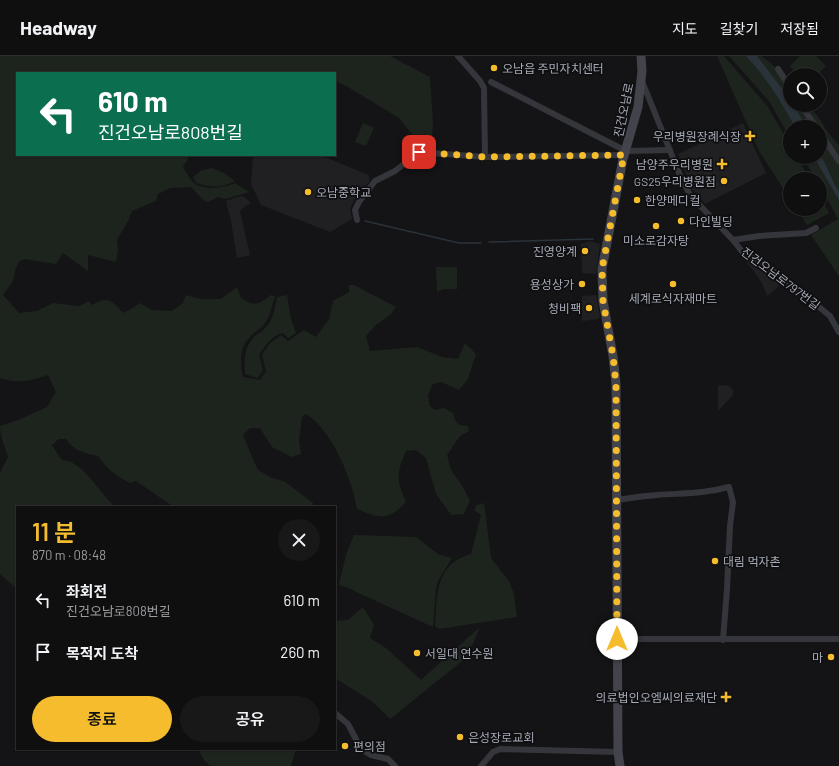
<!DOCTYPE html>
<html lang="ko">
<meta charset="utf-8">
<style>
:root{--surface:#0f0f10;--page:#181819;--text:#f1f3f6;--muted:#9b9c9f;--line:#2f2f30;--accent:#f5bd2d}
body{margin:0;font-family:Barlow,"Noto Sans KR",sans-serif;background:var(--page);color:var(--text);height:100vh;display:flex;flex-direction:column;font-size:15px;white-space:nowrap}
*{box-sizing:border-box;margin:0}
p{font-size:13px;color:var(--muted)}
.icon{flex:none;width:22px;height:22px;fill:none;stroke:currentColor;stroke-width:2;stroke-linecap:round;stroke-linejoin:round}
.map{position:relative;flex:1;overflow:hidden}
.panel{position:absolute;left:16px;top:450px;width:320px;height:244px;display:flex;flex-direction:column;background:var(--surface);border-radius:0px;box-shadow:0 1px 3px #0004,0 0 0 1px var(--line)}
.panel>*{flex:none}
.guide{position:absolute;left:16px;top:16px;width:320px;height:84px;border-radius:0px;box-shadow:0 1px 3px #0004,0 0 0 1px var(--line);background:#0b6e4f;color:#fff;overflow:hidden}
.fabs{position:absolute;left:783px;top:12px;display:grid;gap:8px}
.fabs a{display:grid;place-items:center;width:44px;height:44px;border-radius:50%;background:var(--surface);box-shadow:0 1px 3px #0004,0 0 0 1px var(--line);font-size:20px}
.pin{position:absolute;display:grid;place-items:center;width:34px;height:34px;color:#fff;margin:-17px;border-radius:8px;box-shadow:0 2px 6px #0006}
.me{position:absolute;width:44px;margin:-22px;rotate:0deg;stroke-linejoin:round;filter:drop-shadow(0 0 3px #0008)}
.turn{display:flex;align-items:center;gap:14px;height:84px;padding:0 16px;font-size:18px}
.turn .icon{width:52px;height:52px;stroke-width:2.5}
.turn b{display:block;font-size:28px;line-height:34px}
.round{display:grid;place-items:center;flex:none;width:42px;height:42px;border-radius:21px;background:var(--page)}
.headline{display:flex;align-items:center;justify-content:space-between;height:68px;padding:0 16px}
h1{font-size:24px;font-weight:600;line-height:30px;color:var(--accent)}
.button{display:flex;gap:8px;margin-top:auto;padding:8px 16px}
.button a{flex:1;height:46px;border-radius:24px;background:var(--accent);color:#111;font-size:16px;font-weight:600;line-height:46px;text-align:center}
.button a+a{background:var(--page);color:var(--text)}
ul{padding:0;list-style:none}
li{display:flex;align-items:center;gap:12px;height:52px;padding:0 16px}
li div{flex:1}
li b{display:block;font-size:15px}
li em{font-style:normal}
header{display:flex;align-items:center;gap:24px;box-sizing:border-box;height:56px;padding:0 20px;background:var(--surface);border-bottom:1px solid var(--line)}
header strong{font-size:19px}
nav{display:flex;gap:22px;margin-inline-start:auto;font-size:14px}
.map>svg:first-child{display:block}
</style>
<header>
<strong>Headway</strong>
<nav><a>지도</a><a>길찾기</a><a>저장됨</a></nav>
</header>
<div class="map">
<svg width="839" height="710" viewBox="0 0 839 710">
<rect width="100%" height="100%" fill="#141416"/>
<g fill="#202023">
<polygon points="743,67 766,117 705,148 692,133 678,98"/>
<polygon points="253,99 320,99 369,119 369,126 354,144 350,153 352,163 330,176 261,149 251,128"/>
<polygon points="243,140 251,147 244,151 240,155 250,199 237,202 231,165 226,145 237,141"/>
<polygon points="590,185 600,188 596,218 582,217 581,188"/>
<polygon points="748,203 761,209 782,226 774,235 767,240 762,227 746,205"/>
<polygon points="596,239 600,261 598,263 582,265 582,240"/>
<polygon points="718,329 729,330 733,334 733,339 718,355"/>
</g>
<g fill="#1c241d">
<path d="M 0,0 L 390,0 L 430,21 L 433,67 L 432,81 L 420,88 L 399,62 L 348,31 L 335,25 L 335,17 L 17,17 L 17,99 L 190,99 L 183,111 C 187,117 191,126 197,129 C 209,134 224,132 235,127 L 249,136 L 226,143 L 218,141 L 208,146 L 203,144 L 191,131 L 170,132 L 158,138 L 156,145 L 132,155 L 128,165 L 117,184 L 118,194 L 116,206 L 88,199 L 88,215 L 63,197 L 56,208 L 26,203 L 19,205 L 15,215 L 13,225 L 3,239 L 19,257 L 37,255 L 53,247 L 79,250 L 89,245 L 92,249 C 108,239 112,245 123,257 L 133,252 L 140,247 L 152,254 L 172,255 L 183,247 L 186,239 L 201,243 L 221,243 L 237,231 L 241,242 C 255,251 258,249 271,239 L 275,240 C 272,249 271,259 265,267 C 261,273 254,276 249,282 C 239,292 240,308 243,321 L 260,324 L 266,315 L 262,299 L 269,288 L 281,279 L 288,285 L 304,274 L 316,281 L 329,263 L 333,245 L 349,236 L 349,229 L 354,229 L 396,251 L 391,258 L 376,269 L 366,280 L 370,295 L 417,291 L 442,301 L 458,303 L 465,287 L 476,298 L 468,323 L 459,334 L 441,326 L 433,328 L 428,339 L 430,350 L 435,354 L 444,352 L 453,357 L 455,364 L 459,369 L 468,370 L 469,375 L 460,380 L 447,399 L 451,414 L 463,431 L 470,445 L 464,458 L 451,459 L 436,438 L 426,402 L 416,394 L 406,395 C 396,419 396,422 406,446 C 388,466 379,462 357,453 C 352,423 332,374 306,358 L 302,361 L 299,385 L 301,398 L 292,401 L 272,391 L 260,372 L 250,372 L 243,379 L 251,399 L 258,414 L 272,422 L 284,425 L 313,447 L 313,451 L 174,451 L 136,425 L 130,427 C 116,420 107,413 98,400 C 84,397 74,395 66,383 L 59,383 L 52,389 L 61,403 C 65,405 70,405 73,407 C 90,417 101,438 115,451 L 17,451 L 17,533 L 0,518 L 0,417 L 8,401 C 5,391 0,380 0,370 L 18,364 L 47,351 L 56,336 L 48,319 C 30,325 19,328 0,322 Z"/>
<polygon points="717,0 724,0 768,51 790,89 790,101 797,101 810,123 790,123 790,143 759,95"/>
<polygon points="729,0 762,0 774,10 790,36 790,49 798,49 813,71 790,71 790,82 769,45"/>
<polygon points="800,0 816,0 826,10 817,19 798,19 790,10"/>
<polygon points="804,49 810,49 830,79 839,89 839,101"/>
<polygon points="363,67 374,72 366,90 355,86"/>
<polygon points="820,81 839,109 839,220 811,179 838,163 820,130 820,123 816,123 802,101 820,101"/>
<path d="M 212,112 L 224,117 L 235,125 C 220,133 211,131 196,127 L 193,121 L 202,114 Z"/>
<polygon points="820,141 829,157 807,169 797,153 820,153"/>
<polygon points="436,211 457,211 457,233 444,233 437,236"/>
<path d="M 287,239 L 291,263 L 296,277 L 288,282 L 283,277 C 272,279 265,290 259,299 L 263,314 L 258,322 L 245,318 C 244,303 244,291 255,280 C 259,277 264,274 267,270 C 274,262 275,250 277,241 Z"/>
<path d="M 484,447 L 491,502 L 509,525 L 514,538 L 517,561 L 439,573 L 435,570 C 437,540 435,507 471,498 L 481,459 L 474,454 L 477,449 Z"/>
<polygon points="354,479 416,481 438,498 452,502 438,525 436,533 433,571 356,536 351,533 339,529 346,499"/>
<polygon points="363,551 374,569 370,582 386,592 421,624 480,571 467,601 390,663 373,646 335,622 335,565 348,564"/>
<polygon points="198,693 296,693 291,710 210,710 204,704"/>
</g>
<g fill="#2a323a">
<path d="M 746,0 L 757,0 L 790,43 L 790,49 L 794,49 L 806,71 L 795,71 C 781,45 766,21 746,0 Z"/>
<polygon points="820,97 836,131 839,135 839,144 814,101 820,101"/>
</g>
<g fill="none" stroke-linecap="round" stroke-linejoin="round">
<g stroke="#2a323a" stroke-width="1.5">
<polyline points="365,165 459,187 481,187"/>
<polyline points="489,186 593,183"/>
</g>
<g stroke="#35363b" stroke-width="6">
<polyline points="458,0 480,25 484,32 485,101"/>
<polyline points="778,13 790,31"/>
<polyline points="642,25 679,117 690,139 733,184 744,198 760,205 812,245 830,260 839,276"/>
<polyline points="491,26 626,95 670,94"/>
<polyline points="801,49 816,71"/>
<polyline points="820,77 839,105"/>
<polyline points="357,164 355,154 359,146 375,125 395,115 419,96 485,101 624,99"/>
<polyline points="733,184 759,180 806,177 816,172"/>
<path d="M 617,444 C 630,442 644,440 657,439 C 684,437 703,438 729,431 L 733,446 L 730,470 L 727,533 L 723,584"/>
<polyline points="617,583 839,583"/>
<polyline points="335,657 348,668 361,693 371,699 388,703 395,710"/>
<polyline points="481,710 493,696 500,693 618,696"/>
</g>
<polyline stroke="#43444b" stroke-width="9" points="620,710 618,696 616,328 613,300 603,245 602,213 623,103 638,51 642,15 641,0"/>
</g>
<g fill="none" stroke-linecap="round" stroke-linejoin="round">
<polyline stroke="#f5bd2d" stroke-width="7" stroke-dasharray="0 12.6" points="419,96 485,101 624,99 602,213 603,245 613,300 616,328 617,583"/>
</g>
<g fill="#f5bd2d" stroke="#0f0f11" stroke-width="1.5">
<circle cx="494" cy="12" r="4"/>
<path d="M748 74h4v4h4v4h-4v4h-4v-4h-4v-4h4z"/>
<path d="M720 102h4v4h4v4h-4v4h-4v-4h-4v-4h4z"/>
<circle cx="724" cy="125" r="4"/>
<circle cx="308" cy="136" r="4"/>
<circle cx="637" cy="144" r="4"/>
<circle cx="681" cy="165" r="4"/>
<circle cx="656" cy="170" r="4"/>
<circle cx="585" cy="195" r="4"/>
<circle cx="582" cy="228" r="4"/>
<circle cx="673" cy="228" r="4"/>
<circle cx="589" cy="252" r="4"/>
<circle cx="715" cy="505" r="4"/>
<circle cx="417" cy="597" r="4"/>
<circle cx="831" cy="601" r="4"/>
<path d="M724 635h4v4h4v4h-4v4h-4v-4h-4v-4h4z"/>
<circle cx="460" cy="681" r="4"/>
<circle cx="345" cy="690" r="4"/>
</g>
<g text-anchor="middle" dominant-baseline="central" stroke-width="3.5" stroke-linejoin="round" paint-order="stroke">
<g font-size="12" fill="#a5aab6" stroke="#0f0f11" text-anchor="start">
<text x="502" y="12">오남읍 주민자치센터</text>
<text x="741" y="80" text-anchor="end">우리병원장례식장</text>
<text x="713" y="108" text-anchor="end">남양주우리병원</text>
<text x="716" y="125" text-anchor="end">GS25우리병원점</text>
<text x="316" y="136">오남중학교</text>
<text x="645" y="144">한양메디컬</text>
<text x="689" y="165">다인빌딩</text>
<text x="656" y="184" text-anchor="middle">미소로감자탕</text>
<text x="577" y="195" text-anchor="end">진영양계</text>
<text x="574" y="228" text-anchor="end">용성상가</text>
<text x="673" y="242" text-anchor="middle">세계로식자재마트</text>
<text x="581" y="252" text-anchor="end">청비팩</text>
<text x="723" y="505">대림 먹자촌</text>
<text x="425" y="597">서일대 연수원</text>
<text x="823" y="601" text-anchor="end">마</text>
<text x="717" y="641" text-anchor="end">의료법인오엠씨의료재단</text>
<text x="468" y="681">은성장로교회</text>
<text x="353" y="690">편의점</text>
</g>
<g font-size="12" fill="#a5aab6" stroke="#0f0f11">
<text transform="translate(623 54) rotate(-78)">진건오남로</text>
<text transform="translate(781 222) rotate(37)">진건오남로797번길</text>
</g>
</g>
</svg>
<div class="fabs">
<a><svg class="icon" aria-label="search" viewBox="0 0 24 24"><circle cx="10" cy="10" r="6"/><path d="M15 15l6 6"/></svg></a>
<a>+</a>
<a>−</a>
</div>
<div class="pin" style="left:419px;top:96px;background:#d93025"><svg class="icon" aria-label="arrive" viewBox="0 0 24 24"><path d="M6 21V4h12l-3 4 3 4H6"/></svg></div>
<svg class="me" style="left:617px;top:583px" viewBox="-20 -20 40 40"><circle r="19" fill="#fff"/><path d="M0-13L10 11 0 6-10 11z" fill="#f5bd2d"/></svg>
<div class="guide">
<div class="turn"><svg class="icon" aria-label="left" viewBox="0 0 24 24"><path d="M17 20v-9H6M10 6l-5 5 5 5"/></svg><div><b>610 m</b>진건오남로808번길</div></div>
</div>
<section class="panel">
<div class="headline"><div><h1>11 분</h1><p>870 m · 08:48</p></div><a class="round"><svg class="icon" aria-label="close" viewBox="0 0 24 24"><path d="M6 6l12 12M18 6L6 18"/></svg></a></div>
<ul>
<li><svg class="icon" aria-label="left" viewBox="0 0 24 24"><path d="M17 20v-9H6M10 6l-5 5 5 5"/></svg><div><b>좌회전</b><p>진건오남로808번길</p></div><em>610 m</em></li>
<li><svg class="icon" aria-label="arrive" viewBox="0 0 24 24"><path d="M6 21V4h12l-3 4 3 4H6"/></svg><div><b>목적지 도착</b></div><em>260 m</em></li>
</ul>
<div class="button"><a>종료</a><a>공유</a></div>
</section>
</div>
